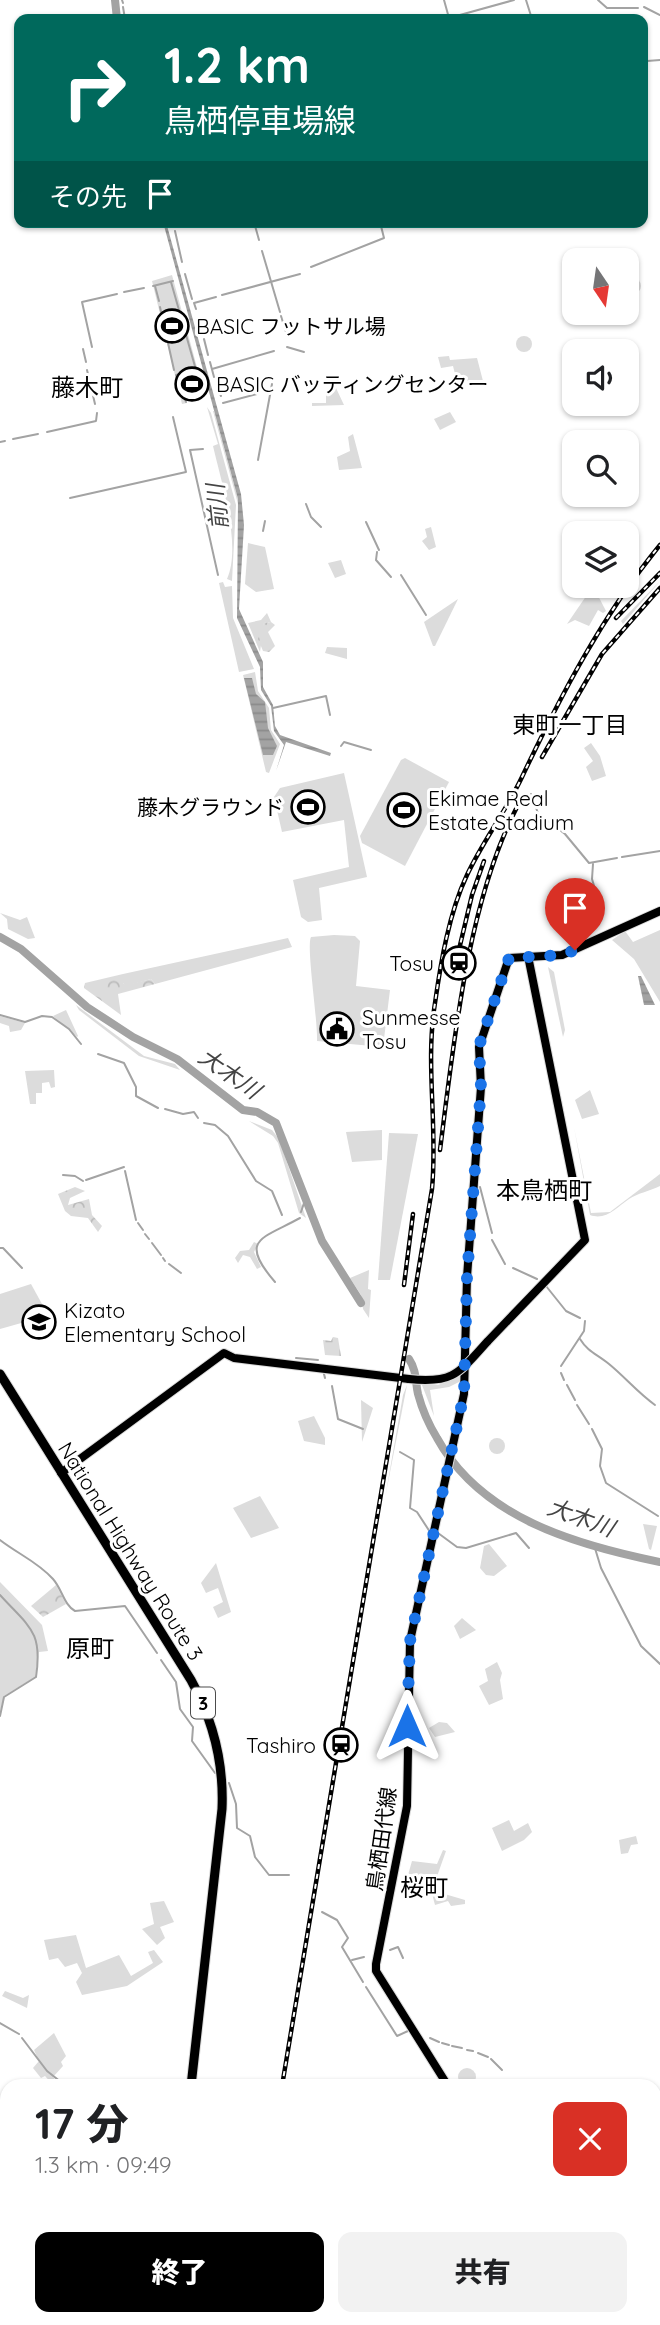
<!DOCTYPE html>
<html lang="ja">
<meta charset="utf-8">
<style>
:root{--surface:#fff;--page:#f2f2f2;--text:#202124;--muted:#757577;--accent:#000}
body{margin:0;font-family:Quicksand,"Noto Sans JP",sans-serif;background:var(--page);color:var(--text);height:100vh;display:flex;flex-direction:column;font-size:26px;white-space:nowrap}
*{box-sizing:border-box;margin:0}
p{font-size:23px;color:var(--muted)}
.icon{flex:none;width:38px;height:38px;fill:none;stroke:currentColor;stroke-width:2;stroke-linecap:round;stroke-linejoin:round}
.map{position:relative;flex:1;overflow:hidden}
.side{position:absolute;left:0px;top:2079px;width:662px;height:247px;display:flex;flex-direction:column;background:var(--surface);border-radius:21px 21px 0 0;box-shadow:0 2px 5px #0004}
.side>*{flex:none}
.banner{position:absolute;left:14px;top:14px;width:634px;height:214px;border-radius:14px;box-shadow:0 2px 5px #0004;background:#00695c;color:#fff;overflow:hidden}
.needle{width:46px;rotate:167deg}
.buttons{position:absolute;left:562px;top:248px;display:grid;gap:14px}
.buttons a{display:grid;place-items:center;width:77px;height:77px;border-radius:14px;background:var(--surface);box-shadow:0 2px 5px #0004;font-size:35px}
.pin{position:absolute;display:grid;place-items:center;width:60px;height:60px;color:#fff;margin:-72px -30px;border-radius:50% 50% 50% 0;rotate:-45deg;box-shadow:0 0 7px #0007}
.pin .icon{rotate:45deg}
.me{position:absolute;width:77px;margin:-38px;rotate:0deg;stroke-linejoin:round;filter:drop-shadow(0 0 5px #0008)}
.turn{display:flex;align-items:center;gap:24px;height:147px;padding:0 35px;font-size:32px}
.turn .icon{width:91px;height:91px;stroke-width:2.5}
.turn b{display:block;font-size:49px;line-height:60px}
.then{display:flex;align-items:center;height:66px;padding:0 35px;background:#0003;gap:14px;font-size:26px}
.round{display:grid;place-items:center;flex:none;width:74px;height:74px;border-radius:14px;background:var(--page)}
.overview{display:flex;align-items:center;justify-content:space-between;height:119px;padding:0 35px}
h1{font-size:42px;font-weight:800;line-height:52px}
.primary-button{display:flex;gap:14px;margin-top:auto;padding:14px 35px}
.primary-button a{flex:1;height:80px;border-radius:14px;background:var(--accent);color:#fff;font-size:28px;font-weight:800;line-height:80px;text-align:center}
.primary-button a+a{background:var(--page);color:var(--text)}
.map>svg:first-child{display:block}
</style>
<div class="map">
<svg width="660" height="2325" viewBox="0 0 660 2325">
<defs>
<pattern id="forest-crowns" width="20" height="18" patternUnits="userSpaceOnUse" patternTransform="scale(1.75)"><rect width="20" height="18" fill="#dcdcdc"/><path d="M2 6a3 3 0 1 1 6 0M12 15a3 3 0 1 1 6 0" fill="none" stroke="#bbb"/></pattern>
<pattern id="cemetery-stones" width="16" height="16" patternUnits="userSpaceOnUse" patternTransform="scale(1.75)"><rect width="16" height="16" fill="#dcdcdc"/><path d="M2 7V4a2 2 0 0 1 4 0v3zM10 15v-3a2 2 0 0 1 4 0v3z" fill="#bbb"/></pattern>
<pattern id="water-rules" width="6" height="5" patternUnits="userSpaceOnUse" patternTransform="scale(1.75)"><rect width="6" height="5" fill="#a3a3a3"/><path d="M0 2.5h6" fill="none" stroke="#8b8b8b"/></pattern>
</defs>
<rect width="100%" height="100%" fill="#fff"/>
<g fill="#dcdcdc">
<polygon points="172,275 198,371 179,377 187,403 182,404 152,281"/>
<circle cx="633" cy="286" r="8"/>
<circle cx="524" cy="344" r="8"/>
<polygon points="449,356 450,360 477,358 483,381 463,381 464,390 459,390 453,366 441,368 438,357"/>
<polygon points="336,388 344,405 312,406 312,403 326,403 326,391"/>
<path d="M 207,407 L 211,413 L 236,505 L 232,581 L 227,579 C 242,546 221,481 213,446 L 218,444 Z"/>
<polygon points="213,411 214,411 238,499 238,536 238,504"/>
<polygon points="450,412 456,422 440,430 434,419"/>
<polygon points="353,434 362,468 339,470 337,457 350,451 348,437"/>
<polygon points="431,527 436,547 429,550 422,541 427,537 425,529"/>
<polygon points="248,543 265,547 274,589 256,592 245,584"/>
<polygon points="341,560 346,574 335,578 328,563"/>
<polygon points="660,581 623,624 621,621"/>
<polygon points="223,582 225,587 232,586 233,618 254,669 239,672 219,583"/>
<polygon points="593,586 606,611 603,613 598,610 589,626 575,620 567,624"/>
<polygon points="458,599 435,646 433,646 424,622"/>
<polygon points="267,613 271,622 264,623 260,652 248,623 261,620"/>
<polygon points="327,647 347,648 347,659 325,653"/>
<polygon points="255,672 258,691 269,708 271,730 280,744 269,773 266,772 243,675"/>
<polygon points="591,743 600,756 606,776 592,781 586,767 593,761 584,748"/>
<polygon points="405,758 449,782 405,866 362,843 360,836 401,760"/>
<polygon points="344,773 367,877 319,888 322,920 308,922 301,917 293,880 349,867 344,820 282,832 274,797 280,788"/>
<polygon points="0,913 20,920 27,917 35,938 28,939 8,929 7,919"/>
<polygon points="660,930 660,1002 634,959 612,940 625,931 633,942"/>
<path d="M 334,935 L 355,936 L 360,941 L 356,986 L 390,990 L 383,1047 L 317,1041 C 318,1021 306,946 311,937 Z"/>
<polygon points="288,938 292,947 155,984 151,979 126,986 123,983 123,974"/>
<polygon points="548,967 554,972 565,1030 563,1037"/>
<polygon points="76,1005 144,1056 175,1064 180,1070 139,1056 79,1010"/>
<polygon points="66,1010 78,1036 77,1037 53,1016"/>
<polygon points="0,1016 25,1023 21,1030 10,1032 9,1026 0,1023"/>
<polygon points="54,1070 55,1087 51,1088 49,1082 42,1083 42,1093 36,1093 36,1104 30,1104 25,1071"/>
<polygon points="590,1090 599,1114 582,1119 575,1100"/>
<polygon points="249,1121 272,1130 279,1139 306,1218 299,1213 278,1143 273,1136"/>
<path d="M 574,1127 L 591,1213 L 610,1212 L 660,1174 L 660,1186 C 650,1191 638,1193 629,1199 C 617,1207 606,1221 590,1215 Z"/>
<polygon points="382,1130 382,1160 352,1162 346,1132"/>
<polygon points="389,1133 418,1134 390,1280 378,1280"/>
<polygon points="254,1242 258,1244 254,1252 261,1267 257,1269 250,1257 243,1255 238,1263 235,1258 240,1251 249,1250"/>
<polygon points="369,1270 368,1289 371,1290 369,1318 363,1309 361,1295 350,1278"/>
<polygon points="31,1284 42,1304 39,1318 0,1329 0,1294"/>
<polygon points="461,1376 461,1381 449,1387 430,1390 434,1416 422,1385 438,1385"/>
<polygon points="407,1385 385,1498 403,1395"/>
<polygon points="361,1400 373,1408 362,1442"/>
<polygon points="314,1416 325,1438 325,1445 304,1441 298,1421"/>
<circle cx="497" cy="1446" r="8"/>
<polygon points="260,1496 279,1528 251,1538 233,1508"/>
<polygon points="643,1524 657,1526 651,1550 649,1549"/>
<polygon points="489,1544 507,1566 494,1576 486,1575 480,1568 484,1546"/>
<polygon points="216,1563 231,1612 218,1618 213,1607 223,1602 218,1588 206,1593 201,1583"/>
<polygon points="0,1582 42,1625 48,1651 39,1652 35,1677 4,1696 0,1712"/>
<polygon points="462,1618 476,1630 460,1639 454,1626"/>
<polygon points="497,1662 502,1673 500,1680 503,1699 489,1705 479,1686 488,1681 485,1669"/>
<polygon points="439,1722 447,1723 455,1732 435,1737 429,1728"/>
<polygon points="509,1820 514,1831 528,1823 532,1832 524,1840 502,1851 492,1828"/>
<polygon points="636,1836 638,1844 631,1845 628,1853 621,1854 619,1840"/>
<polygon points="443,1850 446,1851 435,1882 408,1875 412,1861 437,1864"/>
<polygon points="431,1890 465,1900 465,1904 451,1906 448,1901 435,1905"/>
<polygon points="164,1901 174,1922 160,1927 165,1938 157,1945 142,1929 154,1924 150,1903"/>
<polygon points="76,1935 86,1968 119,1955 131,1976 153,1963 148,1952 154,1950 163,1962 127,1986 82,1995 76,1982 82,1973 77,1963 65,1967 58,1958 49,1960 44,1940"/>
<polygon points="5,1991 23,1998 29,1995 27,2008 2,1996"/>
<polygon points="54,2033 66,2056 61,2062 63,2066 53,2077 60,2086 54,2086 45,2076 41,2078 33,2068 39,2061 34,2050"/>
<polygon points="654,2118 660,2119 660,2156 655,2158"/>
<polygon points="426,2319 466,2319 465,2325 431,2325"/>
</g>
<g fill="url(#forest-crowns)">
<polygon points="271,622 275,625 268,632 275,646 269,652 263,651 258,639 264,623"/>
<polygon points="123,974 123,983 126,985 151,979 155,984 118,994 121,1015 84,988 85,983"/>
<polygon points="75,1187 85,1191 70,1198 68,1205 89,1199 92,1215 102,1226 98,1232 88,1218 71,1216 65,1211 58,1194"/>
<polygon points="56,1585 66,1604 43,1617 31,1606"/>
<circle cx="467" cy="2077" r="9"/>
</g>
<polygon fill="url(#cemetery-stones)" points="333,1337 338,1338 341,1356 325,1355 323,1340 331,1341"/>
<g fill="url(#water-rules)">
<polygon points="163,222 166,222 241,494 244,525 239,609 263,662 263,687 273,705 275,726 280,735 331,753 330,756 286,742 276,771 284,745 274,731 271,706 261,690 260,667 237,618 238,499"/>
<polygon points="244,678 252,678 256,694 265,702 268,728 277,746 273,755 263,755"/>
<polygon points="638,976 641,976 655,1005 644,1005"/>
</g>
<g fill="none" stroke-linecap="round" stroke-linejoin="round">
<g stroke="#a3a3a3" stroke-width="2">
<polyline points="122,0 123,3"/>
<polyline points="444,0 449,18"/>
<polyline points="526,0 532,19"/>
<polyline points="598,0 607,8 638,8"/>
<polyline points="123,7 125,19"/>
<polyline points="644,7 660,15"/>
<polyline points="449,18 514,0"/>
<polyline points="647,61 660,60"/>
<polyline points="173,222 173,224"/>
<polyline points="254,222 259,240"/>
<polyline points="175,231 182,262"/>
<polyline points="262,251 280,312"/>
<polyline points="311,267 384,238 380,222"/>
<polyline points="185,274 192,299"/>
<polyline points="171,282 196,370 176,375 186,402"/>
<polyline points="153,286 173,281"/>
<polyline points="155,286 159,301"/>
<polyline points="124,292 144,288"/>
<polyline points="222,295 300,274"/>
<polyline points="160,307 174,370"/>
<polyline points="196,309 194,303 216,297"/>
<polyline points="281,316 286,332"/>
<polyline points="198,318 202,333"/>
<polyline points="204,339 208,355"/>
<polyline points="92,347 82,302 117,294"/>
<polyline points="287,347 304,352"/>
<polyline points="83,349 86,362"/>
<polyline points="210,362 214,377"/>
<polyline points="212,369 274,351"/>
<polyline points="87,370 95,404"/>
<polyline points="216,384 221,396"/>
<polyline points="223,403 257,394"/>
<polyline points="47,432 96,421 97,413"/>
<polyline points="13,439 38,434"/>
<polyline points="0,442 5,441"/>
<polyline points="203,449 190,450 218,575"/>
<polyline points="258,460 272,384"/>
<polyline points="70,498 186,472 173,417"/>
<polyline points="306,504 311,517 321,527"/>
<polyline points="366,522 379,550"/>
<polyline points="263,531 265,521"/>
<polyline points="377,552 376,560 391,577"/>
<polyline points="401,575 426,615"/>
<polyline points="273,708 326,696 330,715"/>
<polyline points="341,746 344,742 371,750"/>
<polyline points="531,794 539,816"/>
<polyline points="544,818 565,834 589,863 617,858"/>
<polyline points="622,857 660,851"/>
<polyline points="593,864 592,879 598,899"/>
<polyline points="0,1015 25,1022 42,1016 52,1017 69,1029 81,1044"/>
<polyline points="98,1054 124,1063 136,1087 136,1096 158,1108"/>
<polyline points="165,1109 183,1114 194,1112 198,1118"/>
<polyline points="204,1123 215,1125 228,1136 256,1181 272,1191 282,1215"/>
<polyline points="125,1171 136,1220"/>
<polyline points="63,1175 75,1176 83,1181"/>
<polyline points="86,1180 124,1167"/>
<polyline points="480,1187 492,1233"/>
<polyline points="301,1212 305,1200"/>
<polyline points="138,1223 143,1230"/>
<polyline points="145,1234 149,1239"/>
<polyline points="492,1240 505,1264"/>
<polyline points="152,1243 161,1255"/>
<polyline points="0,1248 3,1248 22,1268"/>
<polyline points="163,1258 165,1261"/>
<polyline points="169,1264 181,1273"/>
<polyline points="513,1268 537,1279"/>
<path d="M 275,1282 C 238,1239 262,1239 300,1218"/>
<polyline points="546,1286 566,1311 580,1318"/>
<path d="M 580,1339 C 588,1352 597,1354 609,1364 C 625,1377 637,1392 655,1405"/>
<polyline points="296,1358 318,1360"/>
<polyline points="561,1366 584,1331 585,1321"/>
<polyline points="561,1373 564,1380"/>
<polyline points="324,1374 325,1378"/>
<polyline points="567,1385 575,1400"/>
<polyline points="332,1386 338,1419 363,1429"/>
<polyline points="577,1405 589,1424"/>
<polyline points="592,1429 602,1449 600,1466 606,1483 658,1516"/>
<polyline points="400,1452 414,1460 410,1508 417,1512 430,1532"/>
<polyline points="438,1533 457,1547 466,1548 516,1533 529,1548"/>
<path d="M 0,1540 C 18,1554 38,1562 53,1579 C 62,1589 64,1605 75,1611 L 125,1606 L 157,1653"/>
<polyline points="594,1545 601,1568 641,1646 660,1664"/>
<path d="M 0,1595 C 29,1627 43,1631 36,1677 L 4,1697 L 0,1716"/>
<polyline points="161,1660 176,1682 180,1709 193,1727 192,1741 215,1773"/>
<polyline points="229,1783 236,1804 237,1828 250,1836 255,1857 269,1875 289,1875"/>
<polyline points="322,1912 337,1920 348,1938 342,1947 363,1982"/>
<polyline points="390,1950 398,1947 403,1958"/>
<polyline points="352,1960 364,1957"/>
<polyline points="366,1987 397,2036 408,2031"/>
<polyline points="0,2023 19,2034"/>
<polyline points="22,2038 47,2071 66,2086"/>
<polyline points="430,2038 439,2042"/>
<polyline points="442,2043 449,2045"/>
<polyline points="452,2046 462,2048"/>
<polyline points="467,2050 473,2051"/>
<polyline points="478,2053 488,2057"/>
<polyline points="491,2059 502,2070"/>
<polyline points="654,2209 660,2208"/>
<polyline points="654,2258 660,2258"/>
<polyline points="0,2259 7,2255"/>
<polyline points="466,2325 468,2319"/>
</g>
<g stroke="#a3a3a3" stroke-width="8">
<polyline points="115,0 117,19"/>
<polyline points="0,937 21,949 87,1007 133,1037 177,1059 243,1110 257,1112 276,1123 322,1241 361,1303"/>
<path d="M 409,1359 C 417,1371 415,1381 418,1394 C 422,1409 429,1425 437,1438 C 481,1518 576,1545 660,1562"/>
<polyline points="0,2290 7,2303"/>
</g>
<defs>
<g id="major">
<polyline points="487,1342 585,1240 528,956"/>
<polyline points="61,1473 224,1353 234,1358 409,1379"/>
<polyline points="448,2086 376,1971 376,1964 407,1806 410,1641 464,1394 467,1277 481,1087 479,1047 509,958 562,955 660,911"/>
</g>
<g id="highway">
<path d="M 0,1374 L 191,1680 C 213,1720 224,1763 222,1809 L 191,2086"/>
<polyline points="196,2319 198,2325"/>
<polyline points="203,2319 204,2325"/>
<polyline points="12,2325 33,2319"/>
</g>
</defs>
<use href="#major" stroke="#dbdbdb" stroke-width="10"/>
<use href="#highway" stroke="#dbdbdb" stroke-width="11"/>
<use href="#major" stroke="#000" stroke-width="8"/>
<use href="#highway" stroke="#000" stroke-width="9"/>
<defs>
<g id="rail">
<polyline points="616,618 660,573"/>
<polyline points="542,757 602,654 660,588"/>
<polyline points="456,962 472,895 484,861"/>
<path d="M 440,1150 C 454,1042 467,904 517,807"/>
<polyline points="404,1285 413,1214"/>
<path d="M 282,2086 L 432,1189 C 438,1127 425,1065 435,1003 C 441,961 449,913 467,875 C 483,841 506,811 522,777 C 561,695 602,616 660,545"/>
<polyline points="266,2319 267,2325"/>
</g>
</defs>
<use href="#rail" stroke="#000" stroke-width="4.5"/>
<use href="#rail" stroke="#fff" stroke-width="2" stroke-dasharray="5" stroke-linecap="butt"/>
<defs>
<path id="major-bridge" d="M 409,1379 C 453,1384 459,1373 487,1342"/>
</defs>
<use href="#major-bridge" stroke="#dbdbdb" stroke-width="10" stroke-linecap="butt"/>
<use href="#major-bridge" stroke="#000" stroke-width="8"/>
</g>
<g fill="none" stroke-linecap="round" stroke-linejoin="round">
<polyline stroke="#1a73e8" stroke-width="12" stroke-dasharray="0 21.6" points="407,1726 410,1641 464,1394 467,1277 481,1087 479,1046 509,958 562,955 575,950"/>
</g>
<defs>
<symbol id="stadium-ring" viewBox="-11 -11 22 22"><circle r="9.5" fill="#fff" stroke="#000" stroke-width="1.5"/><path d="M0-5a6.5 5 0 1 0 0 10a6.5 5 0 1 0 0-10ZM-3.5-1.8h7v3.6h-7Z" fill="#000"/></symbol>
<symbol id="station-ring" viewBox="-11 -11 22 22"><circle r="9.5" fill="#fff" stroke="#000" stroke-width="1.5"/><path d="M-3-6H3Q5-6 5-4V2Q5 4 3 4L4.5 6H3L1.5 4h-3L-3 6H-4.5L-3 4Q-5 4-5 2V-4Q-5-6-3-6ZM-3.5-4v3h7v-3ZM-3.5 1v1.5H-2V1ZM2 1v1.5H3.5V1Z" fill="#000"/></symbol>
<symbol id="civic-ring" viewBox="-11 -11 22 22"><circle r="9.5" fill="#fff" stroke="#000" stroke-width="1.5"/><path d="M-.6-6.5H3V-4.5H.6V-3L4-1V1h2V6H-6V1h2V-1L-.6-3ZM-1.2 2.5V6h2.4V2.5Z" fill="#000"/></symbol>
<symbol id="school-ring" viewBox="-11 -11 22 22"><circle r="9.5" fill="#fff" stroke="#000" stroke-width="1.5"/><path d="M0-5L7-2L0 1L-7-2ZM-4 1L0 2.5L4 1V4Q0 6-4 4Z" fill="#000"/></symbol>
</defs>
<g fill-rule="evenodd">
<use href="#stadium-ring" x="153" y="307" width="38" height="38"/>
<use href="#stadium-ring" x="173" y="365" width="38" height="38"/>
<use href="#stadium-ring" x="289" y="788" width="38" height="38"/>
<use href="#stadium-ring" x="385" y="791" width="38" height="38"/>
<use href="#station-ring" x="440" y="944" width="38" height="38"/>
<use href="#civic-ring" x="318" y="1010" width="38" height="38"/>
<use href="#school-ring" x="20" y="1303" width="38" height="38"/>
<use href="#station-ring" x="322" y="1726" width="38" height="38"/>
</g>
<g text-anchor="middle" dominant-baseline="central" stroke-width="6" stroke-linejoin="round" paint-order="stroke">
<rect fill="#fff" stroke="#4c4c4c" stroke-width="2" x="191" y="1687.5" width="24" height="31" rx="5"/>
<g font-size="19" font-weight="bold" fill="#000">
<text x="203" y="1703">3</text>
</g>
<g font-size="21" fill="#000" stroke="#fff" text-anchor="start">
<text x="196" y="326">BASIC フットサル場</text>
<text x="216" y="384">BASIC バッティングセンター</text>
<text x="428" y="798">Ekimae Real<tspan x="428" dy="24">Estate Stadium</tspan></text>
<text x="284" y="807" text-anchor="end">藤木グラウンド</text>
<text x="434" y="963" text-anchor="end">Tosu</text>
<text x="362" y="1017">Sunmesse<tspan x="362" dy="24">Tosu</tspan></text>
<text x="64" y="1310">Kizato<tspan x="64" dy="24">Elementary School</tspan></text>
<text x="316" y="1745" text-anchor="end">Tashiro</text>
</g>
<g font-size="21" fill="#000" stroke="#fff">
<text transform="translate(131 1551) rotate(58)">National Highway Route 3</text>
<text transform="translate(381 1839) rotate(-82)">鳥栖田代線</text>
</g>
<g font-size="23" font-style="italic" fill="#444" stroke="#fff">
<text transform="translate(217 507) rotate(-96)">前川</text>
<text transform="translate(230 1073) rotate(35)">大木川</text>
<text transform="translate(581 1517) rotate(20)">大木川</text>
</g>
<g font-size="23" fill="#000" stroke="#fff">
<text x="570" y="724">東町一丁目</text>
</g>
<g font-size="24" fill="#000" stroke="#fff">
<text x="87" y="387">藤木町</text>
<text x="544" y="1190">本鳥栖町</text>
<text x="90" y="1648">原町</text>
<text x="424" y="1887">桜町</text>
</g>
</g>
</svg>
<div class="buttons">
<a><svg class="needle" viewBox="-14 -14 28 28"><path d="M0-13l5 13h-10z" fill="#e53935"/><path d="M0 13l5-13h-10z" fill="#757577"/></svg></a>
<a><svg class="icon" aria-label="sound" viewBox="0 0 24 24"><path d="M4 9h4l5-4v14l-5-4H4zM17 9q2 3 0 6"/></svg></a>
<a><svg class="icon" aria-label="search" viewBox="0 0 24 24"><circle cx="10" cy="10" r="6"/><path d="M15 15l6 6"/></svg></a>
<a><svg class="icon" aria-label="layers" viewBox="0 0 24 24"><path d="M12 4l9 5-9 5-9-5zM3 14l9 5 9-5"/></svg></a>
</div>
<div class="pin" style="left:575px;top:950px;background:#d93025"><svg class="icon" aria-label="arrive" viewBox="0 0 24 24"><path d="M6 21V4h12l-3 4 3 4H6"/></svg></div>
<svg class="me" style="left:407px;top:1726px" viewBox="-20 -20 40 40"><path d="M0-17L14 15 0 8-14 15z" fill="#1a73e8" stroke="#fff" stroke-width="4"/></svg>
<div class="banner">
<div class="turn"><svg class="icon" aria-label="right" viewBox="0 0 24 24"><path d="M7 20v-9h11M14 6l5 5-5 5"/></svg><div><b>1.2 km</b>鳥栖停車場線</div></div>
<div class="then">その先<svg class="icon" aria-label="arrive" viewBox="0 0 24 24"><path d="M6 21V4h12l-3 4 3 4H6"/></svg></div>
</div>
<section class="side">
<div class="overview"><div><h1>17 分</h1><p>1.3 km · 09:49</p></div><a class="round" style="background:#d93025;color:#fff"><svg class="icon" aria-label="close" viewBox="0 0 24 24"><path d="M6 6l12 12M18 6L6 18"/></svg></a></div>
<div class="primary-button"><a>終了</a><a>共有</a></div>
</section>
</div>
